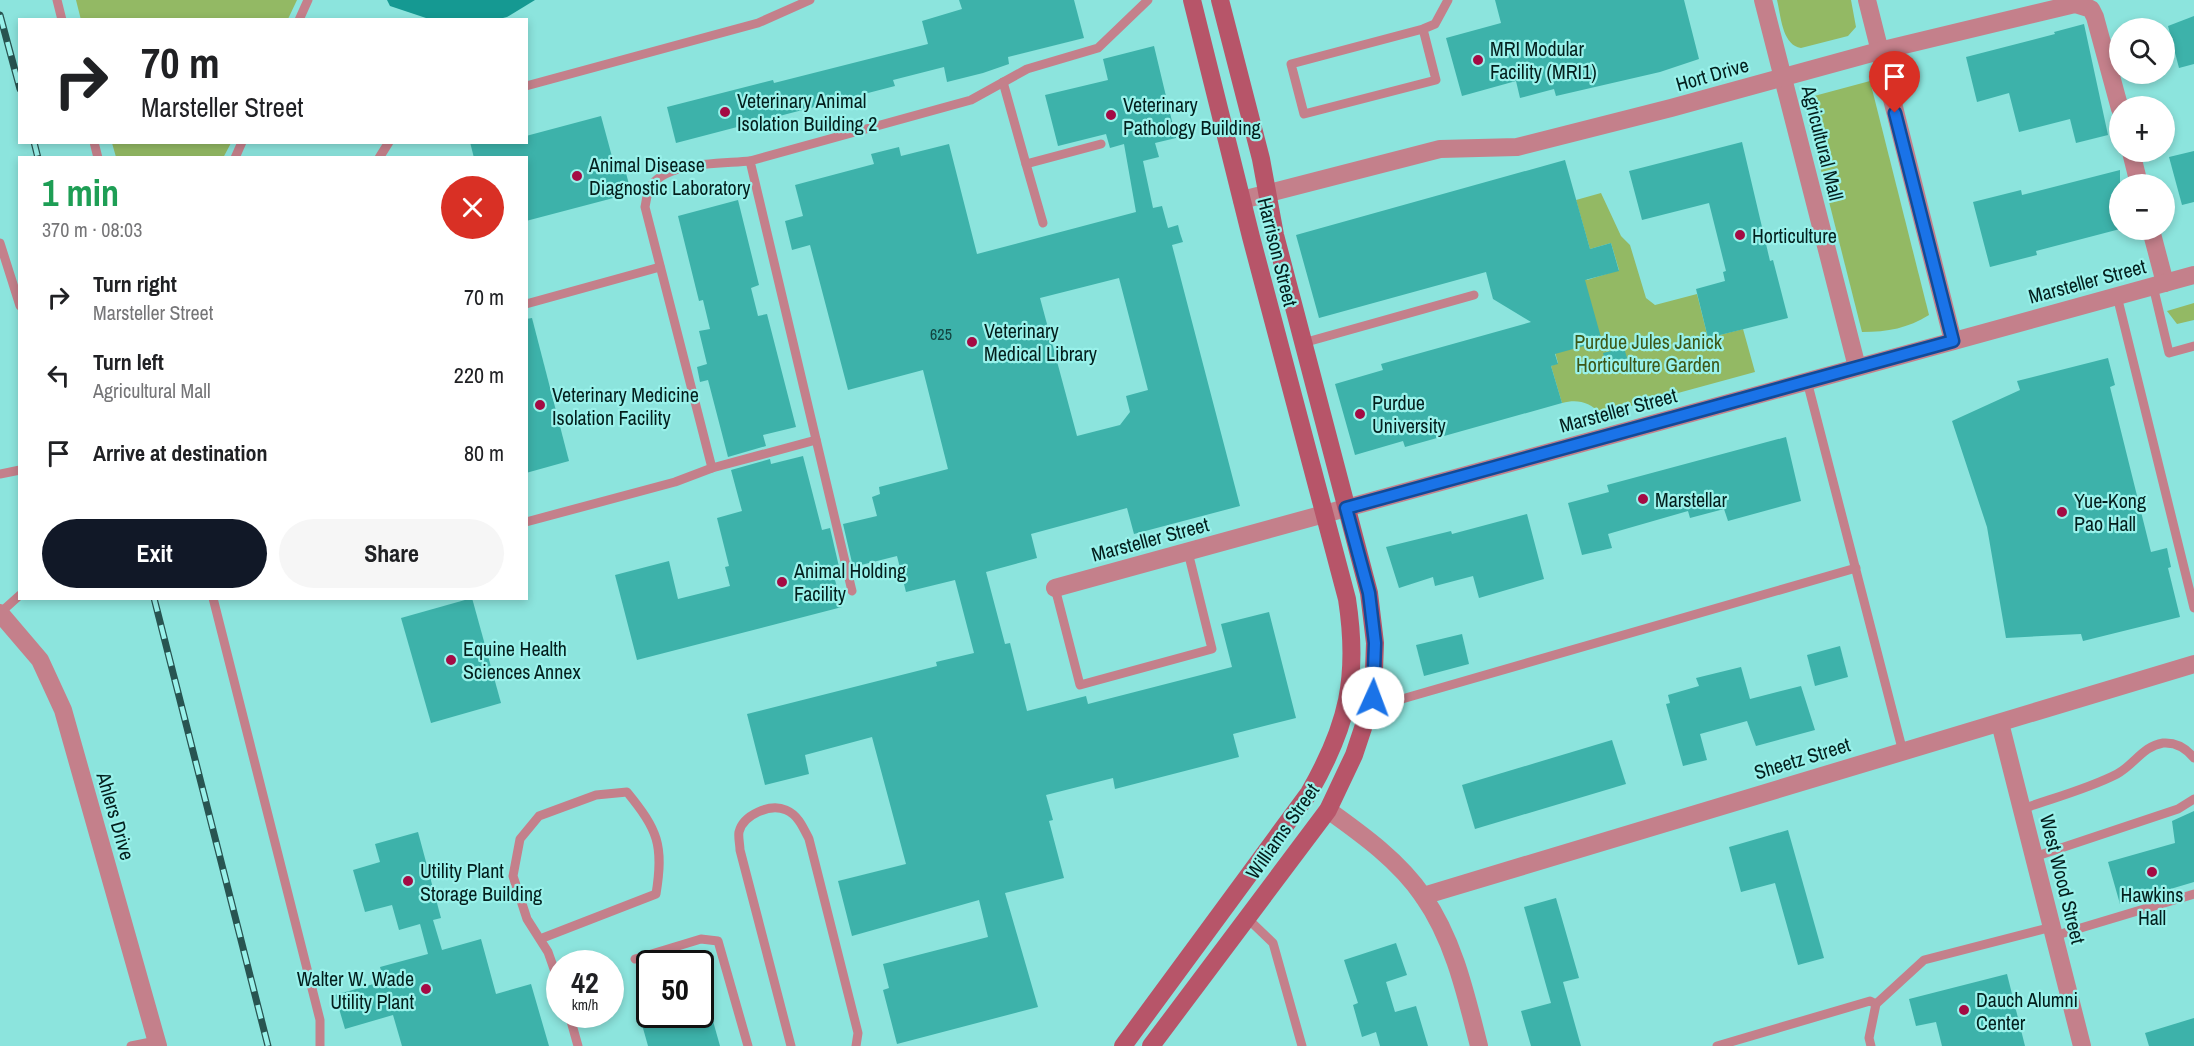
<!DOCTYPE html>
<meta charset="utf-8">
<style>
:root{--surface:#fff;--page:#f6f6f6;--text:#202124;--muted:#757577;--accent:#111827}
body{margin:0;font-family:"Archivo Narrow",sans-serif;background:var(--page);color:var(--text);height:100vh;display:flex;flex-direction:column;font-size:22px;white-space:nowrap}
*{box-sizing:border-box;margin:0}
p{font-size:20px;color:var(--muted)}
.icon{flex:none;width:33px;height:33px;fill:none;stroke:currentColor;stroke-width:2;stroke-linecap:round;stroke-linejoin:round}
.map{position:relative;flex:1;overflow:hidden}
.drawer{position:absolute;left:18px;top:156px;width:510px;height:444px;display:flex;flex-direction:column;background:var(--surface);border-radius:0px;box-shadow:0 3px 9px #0003}
.drawer>*{flex:none}
.guide{position:absolute;left:18px;top:18px;width:510px;height:126px;border-radius:0px;box-shadow:0 3px 9px #0003;background:#fff;color:var(--text);overflow:hidden}
.tools{position:absolute;left:2109px;top:18px;display:grid;gap:12px}
.tools a{display:grid;place-items:center;width:66px;height:66px;border-radius:50%;background:var(--surface);box-shadow:0 3px 9px #0003;font-size:30px}
.speed{position:absolute;left:546px;top:950px;display:flex;gap:12px;font-size:30px;font-weight:700;text-align:center}
.speed>*{display:grid;place-content:center;width:78px;height:78px;border-radius:50%;background:var(--surface);box-shadow:0 3px 9px #0003;line-height:1}
.speed small{font-size:15px;font-weight:400}
.speed .limit{border:3px solid #111;border-radius:9px;background:#fff;color:#111}
.pin{position:absolute;display:grid;place-items:center;width:51px;height:51px;color:#fff;margin:-62px -26px;border-radius:50% 50% 50% 0;rotate:-45deg;box-shadow:0 0 6px #0007}
.pin .icon{rotate:45deg}
.me{position:absolute;width:66px;margin:-33px;rotate:2deg;stroke-linejoin:round;filter:drop-shadow(0 0 4px #0008)}
.turn{display:flex;align-items:center;gap:21px;height:126px;padding:0 24px;font-size:27px}
.turn .icon{width:78px;height:78px;stroke-width:2.5}
.turn b{display:block;font-size:42px;line-height:51px}
.round{display:grid;place-items:center;flex:none;width:63px;height:63px;border-radius:32px;background:var(--page)}
.head{display:flex;align-items:center;justify-content:space-between;height:102px;padding:0 24px}
h1{font-size:36px;font-weight:700;line-height:45px;color:#1e9e55}
.cta{display:flex;gap:12px;margin-top:auto;padding:12px 24px}
.cta a{flex:1;height:69px;border-radius:36px;background:var(--accent);color:#fff;font-size:24px;font-weight:700;line-height:69px;text-align:center}
.cta a+a{background:var(--page);color:var(--text)}
ul{padding:0;list-style:none}
li{display:flex;align-items:center;gap:18px;height:78px;padding:0 24px}
li div{flex:1}
li b{display:block;font-size:22px}
li em{font-style:normal}
.map>svg:first-child{display:block}
</style>
<div class="map">
<svg width="2194" height="1046" viewBox="0 0 2194 1046">
<rect width="100%" height="100%" fill="#8ce4dd"/>
<g fill="#93b964">
<polygon points="76,0 297,0 288,19 81,20"/>
<path d="M 1777,0 L 1851,0 L 1856,27 L 1848,36 L 1801,48 C 1782,45 1781,16 1777,0 Z"/>
<path d="M 1870,81 L 1929,315 C 1908,328 1888,332 1862,332 L 1803,99 Z"/>
<polygon points="112,143 112,142 231,143 223,158 116,157"/>
<path d="M 1601,193 L 1621,236 L 1630,245 L 1646,298 L 1655,305 L 1697,294 L 1708,338 L 1743,329 L 1755,372 L 1601,414 C 1589,402 1578,399 1562,403 L 1551,366 L 1558,363 L 1543,309 L 1583,274 L 1587,280 L 1619,270 L 1611,243 L 1590,249 L 1576,200 Z"/>
<polygon points="2194,303 2194,320 2177,324 2167,311"/>
</g>
<polygon fill="#159992" points="387,0 535,0 507,17 495,20 429,19 390,6"/>
<g fill="#3db2aa" fill-rule="evenodd">
<polygon points="959,0 1074,0 1084,38 1008,57 1009,64 983,73 947,82 944,67 893,80 895,86 676,143 667,107 773,80 774,83 928,44 922,21 962,9"/>
<polygon points="1495,0 1684,0 1699,59 1660,72 1556,96 1554,89 1520,98 1516,81 1462,96 1446,38 1501,23"/>
<polygon points="2194,16 2194,64 2179,68 2168,26"/>
<polygon points="2084,24 2108,135 2076,143 2070,119 2019,132 2009,93 1977,102 1966,57 2055,34 2054,32"/>
<path d="M 1154,46 L 1176,138 L 1155,143 L 1159,157 L 1143,161 L 1153,208 L 1162,206 L 1168,228 L 1178,225 L 1180,233 L 1183,242 L 1172,245 L 1240,506 L 1134,534 L 1127,508 L 1031,534 L 1037,558 L 986,572 L 1005,644 L 1010,643 L 1027,711 L 1086,696 L 1088,704 L 1232,667 L 1221,624 L 1269,612 L 1296,718 L 1233,734 L 1239,757 L 1115,789 L 1113,778 L 1046,795 L 1053,820 L 1049,821 L 1064,878 L 1005,893 L 1038,1007 L 897,1044 L 883,990 L 889,988 L 883,964 L 988,937 L 979,900 L 852,936 L 838,881 L 906,864 L 872,737 L 805,755 L 809,774 L 765,785 L 747,714 L 937,666 L 936,662 L 974,653 L 955,580 L 906,592 L 897,556 L 853,567 L 843,524 L 877,516 L 872,497 L 880,494 L 879,487 L 948,469 L 923,370 L 848,390 L 810,245 L 792,250 L 785,221 L 803,216 L 795,185 L 874,164 L 871,154 L 899,147 L 901,156 L 949,144 L 977,254 L 1136,212 L 1124,144 L 1110,148 L 1106,134 L 1058,146 L 1045,95 L 1108,80 L 1103,59 ZM 1119,278 L 1148,390 L 1126,396 L 1130,412 L 1120,425 L 1077,436 L 1040,298 Z"/>
<polygon points="601,116 614,164 623,162 630,188 620,190 621,196 526,221 526,158 474,158 470,142 526,142 526,136"/>
<polygon points="1742,142 1770,261 1773,260 1788,318 1708,338 1696,289 1725,281 1723,272 1726,271 1709,203 1642,220 1629,171"/>
<polygon points="2194,151 2194,202 2182,205 2169,157"/>
<polygon points="1565,160 1590,249 1611,243 1619,271 1585,280 1602,341 1555,354 1558,364 1551,366 1562,403 1405,447 1403,441 1355,455 1335,384 1383,370 1381,364 1531,322 1493,299 1486,272 1319,318 1296,235"/>
<polygon points="2120,170 2120,229 2036,251 2037,255 1990,267 1973,202 2021,190 2022,195"/>
<polygon points="738,200 759,285 751,288 758,316 767,314 796,427 763,435 766,446 728,457 708,380 700,382 697,367 707,364 699,331 710,329 703,300 699,301 678,216"/>
<polygon points="532,318 569,461 526,473 526,319"/>
<polygon points="1624,348 1629,364 1608,370 1603,353"/>
<polygon points="2108,358 2115,385 2110,387 2151,552 2167,548 2171,567 2168,568 2180,617 2083,641 2081,634 2006,638 1987,527 1952,421 2020,390 2017,381"/>
<polygon points="1786,437 1801,501 1728,521 1724,509 1690,518 1688,511 1608,534 1612,548 1582,555 1568,503 1609,492 1607,485"/>
<polygon points="803,456 822,530 830,528 840,571 833,572 842,607 637,660 615,575 669,561 678,599 730,586 725,567 729,566 717,518 742,511 731,470 770,459 771,464"/>
<polygon points="1527,514 1544,579 1479,598 1473,576 1435,586 1433,577 1399,588 1386,547 1451,531 1452,534"/>
<polygon points="472,598 501,703 431,723 401,618"/>
<polygon points="1462,634 1469,664 1424,676 1416,645"/>
<polygon points="1840,646 1848,677 1815,686 1807,655"/>
<polygon points="1741,667 1750,699 1801,686 1815,730 1756,746 1747,721 1700,734 1707,760 1683,766 1666,704 1670,703 1668,695 1699,686 1696,678"/>
<polygon points="1612,740 1626,784 1475,829 1462,785"/>
<polygon points="2194,811 2194,882 2120,904 2108,862 2175,843 2172,821"/>
<polygon points="1788,830 1824,958 1798,965 1775,883 1741,892 1729,847"/>
<polygon points="418,832 441,918 433,920 442,950 481,939 496,994 531,984 549,1046 402,1046 393,1015 345,1029 335,995 384,981 380,967 428,954 420,924 399,930 392,905 365,912 353,870 380,862 375,844"/>
<polygon points="1556,898 1579,978 1563,982 1581,1046 1531,1046 1521,1011 1551,1003 1524,907"/>
<polygon points="1396,943 1407,975 1386,982 1395,1012 1416,1006 1428,1046 1380,1046 1376,1032 1362,1037 1353,1005 1358,1003 1344,960"/>
<polygon points="2007,974 2025,1046 1942,1046 1936,1022 1916,1026 1909,999"/>
<polygon points="665,1014 711,1014 720,1046 648,1046 641,1021"/>
<polygon points="2194,1018 2194,1046 2149,1046 2145,1033"/>
</g>
<g fill="none" stroke-linecap="round" stroke-linejoin="round">
<g stroke="#c4808b" stroke-width="9">
<polyline points="57,0 62,20"/>
<polyline points="299,20 308,0"/>
<polyline points="1423,29 1436,80 1304,114 1291,64 1423,29 1435,24 1448,0"/>
<polyline points="1003,82 1026,164 1101,144"/>
<polyline points="526,86 758,23 810,0"/>
<polyline points="94,142 98,158"/>
<polyline points="235,158 242,142"/>
<polyline points="379,158 389,142"/>
<path d="M 750,161 C 723,164 663,161 649,189 C 647,194 646,202 645,207 L 712,468 L 816,440"/>
<polyline points="1026,164 1043,223"/>
<polyline points="0,243 20,306"/>
<polyline points="2153,286 2169,353 2194,346"/>
<polyline points="2117,296 2194,608"/>
<polyline points="526,304 660,267"/>
<polyline points="1303,343 1474,295"/>
<polyline points="1807,381 1903,752"/>
<polyline points="0,474 20,470"/>
<polyline points="526,522 675,482 712,468"/>
<polyline points="1055,588 1080,685 1212,649 1188,552"/>
<polyline points="852,591 750,161 971,100 1027,69 1098,48 1148,0"/>
<polyline points="213,598 320,1020 320,1046"/>
<polyline points="0,613 20,595"/>
<polyline points="1373,698 1402,699 1856,568"/>
<path d="M 2022,809 C 2053,798 2088,789 2117,774 C 2134,765 2143,746 2163,743 C 2176,742 2186,748 2194,758"/>
<polyline points="2034,857 2178,809 2194,799"/>
<polyline points="1247,918 1273,943 1302,1046"/>
<polyline points="2054,936 2194,894"/>
<path d="M 540,939 L 656,894 C 664,845 658,830 627,792 L 596,795 L 539,816 L 520,839 L 513,876 L 527,919 L 548,952 L 560,986"/>
<polyline points="635,959 701,939 718,941 748,1046"/>
<polyline points="569,1014 578,1046"/>
<polyline points="131,1046 156,1041"/>
<path d="M 791,1046 L 740,850 C 740,845 738,837 739,832 C 743,815 770,803 786,810 C 798,815 803,827 809,839 L 858,1033 L 856,1046"/>
<polyline points="1717,1046 1870,1001 1876,1004"/>
<polyline points="1871,1046 1869,1038 1876,1004 1924,960 2052,927"/>
</g>
<g stroke="#c4808b" stroke-width="18">
<polyline points="1763,0 1857,367"/>
<polyline points="1867,0 1953,341"/>
<polyline points="2131,152 2139,184"/>
<polyline points="1242,200 1440,149 1517,147 1671,108 1879,51 2075,4 2091,9 2095,17 2120,109"/>
<polyline points="2151,230 2165,283"/>
<polyline points="1055,588 2194,275"/>
<polyline points="0,613 40,660 63,710 158,1046"/>
<polyline points="2000,723 2082,1046"/>
<path d="M 1328,810 C 1363,835 1399,861 1423,896 C 1454,940 1466,995 1479,1046"/>
<polyline points="1423,896 2194,664"/>
</g>
<g stroke="#b75569" stroke-width="18">
<path d="M 1123,1046 L 1309,793 C 1348,725 1359,677 1347,599 L 1251,237 L 1192,0"/>
<polyline points="1151,1046 1328,810 1354,755 1373,698 1375,643 1369,593 1275,235 1261,159 1220,0"/>
</g>
<defs>
<g id="rail">
<polyline points="0,15 20,89"/>
<polyline points="34,142 38,158"/>
<polyline points="154,598 268,1046"/>
</g>
</defs>
<use href="#rail" stroke="#285451" stroke-width="7"/>
<use href="#rail" stroke="#99f1ea" stroke-width="4.5" stroke-dasharray="14" stroke-linecap="butt"/>
</g>
<g fill="none" stroke-linecap="round" stroke-linejoin="round">
<defs>
<polyline id="route" points="1373,698 1375,643 1369,593 1346,508 1953,341 1895,113"/>
</defs>
<use href="#route" stroke="#114b97" stroke-width="15"/>
<use href="#route" stroke="#1a73e8" stroke-width="10"/>
</g>
<g fill="#a40b44" stroke="#99f1ea" stroke-width="2">
<circle cx="1478" cy="60" r="6"/>
<circle cx="725" cy="112" r="6"/>
<circle cx="1111" cy="115" r="6"/>
<circle cx="577" cy="176" r="6"/>
<circle cx="1740" cy="235" r="6"/>
<circle cx="972" cy="342" r="6"/>
<circle cx="540" cy="405" r="6"/>
<circle cx="1360" cy="414" r="6"/>
<circle cx="1643" cy="499" r="6"/>
<circle cx="2062" cy="512" r="6"/>
<circle cx="782" cy="582" r="6"/>
<circle cx="451" cy="660" r="6"/>
<circle cx="2152" cy="872" r="6"/>
<circle cx="408" cy="881" r="6"/>
<circle cx="426" cy="989" r="6"/>
<circle cx="1964" cy="1010" r="6"/>
</g>
<g text-anchor="middle" dominant-baseline="central" stroke-width="4.5" stroke-linejoin="round" paint-order="stroke">
<g font-size="16" fill="#124440">
<text x="941" y="334">625</text>
</g>
<g font-size="20" fill="#031f1d" stroke="#99f1ea" text-anchor="start">
<text x="1490" y="48">MRI Modular<tspan x="1490" dy="23">Facility (MRI1)</tspan></text>
<text x="737" y="100">Veterinary Animal<tspan x="737" dy="23">Isolation Building 2</tspan></text>
<text x="1123" y="104">Veterinary<tspan x="1123" dy="23">Pathology Building</tspan></text>
<text x="589" y="164">Animal Disease<tspan x="589" dy="23">Diagnostic Laboratory</tspan></text>
<text x="1752" y="235">Horticulture</text>
<text x="984" y="330">Veterinary<tspan x="984" dy="23">Medical Library</tspan></text>
<text x="552" y="394">Veterinary Medicine<tspan x="552" dy="23">Isolation Facility</tspan></text>
<text x="1372" y="402">Purdue<tspan x="1372" dy="23">University</tspan></text>
<text x="1655" y="499">Marstellar</text>
<text x="2074" y="500">Yue-Kong<tspan x="2074" dy="23">Pao Hall</tspan></text>
<text x="794" y="570">Animal Holding<tspan x="794" dy="23">Facility</tspan></text>
<text x="463" y="648">Equine Health<tspan x="463" dy="23">Sciences Annex</tspan></text>
<text x="420" y="870">Utility Plant<tspan x="420" dy="23">Storage Building</tspan></text>
<text x="2152" y="894" text-anchor="middle">Hawkins<tspan x="2152" dy="23">Hall</tspan></text>
<text x="414" y="978" text-anchor="end">Walter W. Wade<tspan x="414" dy="23">Utility Plant</tspan></text>
<text x="1976" y="999">Dauch Alumni<tspan x="1976" dy="23">Center</tspan></text>
</g>
<g font-size="20" fill="#031f1d" stroke="#99f1ea">
<text transform="translate(1712 74) rotate(-16)">Hort Drive</text>
<text transform="translate(1823 143) rotate(76)">Agricultural Mall</text>
<text transform="translate(1278 252) rotate(76)">Harrison Street</text>
<text transform="translate(2087 281) rotate(-15)">Marsteller Street</text>
<text transform="translate(1618 410) rotate(-15)">Marsteller Street</text>
<text transform="translate(1150 539) rotate(-15)">Marsteller Street</text>
<text transform="translate(1802 758) rotate(-17)">Sheetz Street</text>
<text transform="translate(116 816) rotate(74)">Ahlers Drive</text>
<text transform="translate(1282 831) rotate(-55)">Williams Street</text>
<text transform="translate(2063 879) rotate(76)">West Wood Street</text>
</g>
<g font-size="20" fill="#3d5717" stroke="#99f1ea">
<text x="1648" y="341">Purdue Jules Janick<tspan x="1648" dy="23">Horticulture Garden</tspan></text>
</g>
</g>
</svg>
<div class="tools">
<a><svg class="icon" aria-label="search" viewBox="0 0 24 24"><circle cx="10" cy="10" r="6"/><path d="M15 15l6 6"/></svg></a>
<a>+</a>
<a>−</a>
</div>
<div class="speed"><div>42<small>km/h</small></div><div class="limit">50</div></div>
<div class="pin" style="left:1895px;top:113px;background:#d93025"><svg class="icon" aria-label="arrive" viewBox="0 0 24 24"><path d="M6 21V4h12l-3 4 3 4H6"/></svg></div>
<svg class="me" style="left:1373px;top:698px" viewBox="-20 -20 40 40"><circle r="19" fill="#fff"/><path d="M0-13L10 11 0 6-10 11z" fill="#1a73e8"/></svg>
<div class="guide">
<div class="turn"><svg class="icon" aria-label="right" viewBox="0 0 24 24"><path d="M7 20v-9h11M14 6l5 5-5 5"/></svg><div><b>70 m</b>Marsteller Street</div></div>
</div>
<section class="drawer">
<div class="head"><div><h1>1 min</h1><p>370 m · 08:03</p></div><a class="round" style="background:#d93025;color:#fff"><svg class="icon" aria-label="close" viewBox="0 0 24 24"><path d="M6 6l12 12M18 6L6 18"/></svg></a></div>
<ul>
<li><svg class="icon" aria-label="right" viewBox="0 0 24 24"><path d="M7 20v-9h11M14 6l5 5-5 5"/></svg><div><b>Turn right</b><p>Marsteller Street</p></div><em>70 m</em></li>
<li><svg class="icon" aria-label="left" viewBox="0 0 24 24"><path d="M17 20v-9H6M10 6l-5 5 5 5"/></svg><div><b>Turn left</b><p>Agricultural Mall</p></div><em>220 m</em></li>
<li><svg class="icon" aria-label="arrive" viewBox="0 0 24 24"><path d="M6 21V4h12l-3 4 3 4H6"/></svg><div><b>Arrive at destination</b></div><em>80 m</em></li>
</ul>
<div class="cta"><a>Exit</a><a>Share</a></div>
</section>
</div>
